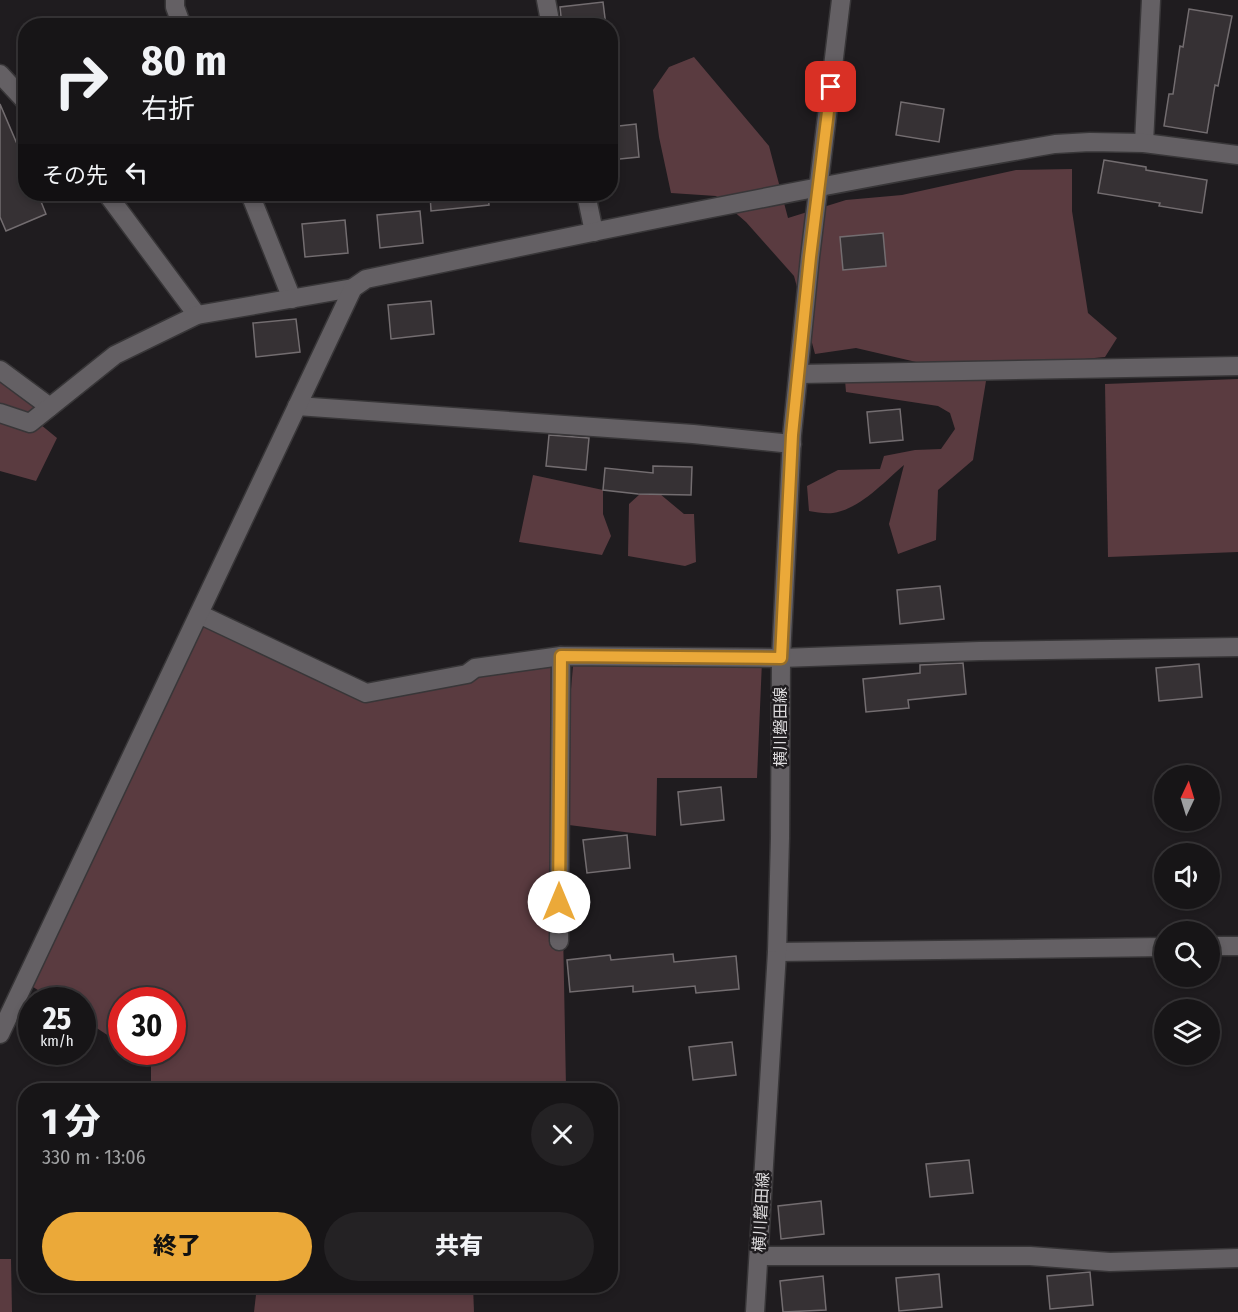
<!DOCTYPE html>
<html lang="ja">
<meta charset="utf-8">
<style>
:root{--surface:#171517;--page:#242224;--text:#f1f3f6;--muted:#9e9fa1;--line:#363436;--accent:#eba939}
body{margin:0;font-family:"Fira Sans Condensed","Noto Sans JP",sans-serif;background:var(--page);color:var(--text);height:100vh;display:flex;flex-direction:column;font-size:22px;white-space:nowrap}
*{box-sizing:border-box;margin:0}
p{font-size:20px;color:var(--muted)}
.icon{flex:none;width:33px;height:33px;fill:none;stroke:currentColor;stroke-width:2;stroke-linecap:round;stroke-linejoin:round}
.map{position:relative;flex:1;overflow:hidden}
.drawer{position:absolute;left:18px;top:1083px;width:600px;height:210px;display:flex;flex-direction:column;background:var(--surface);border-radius:24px;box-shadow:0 3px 9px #0003,0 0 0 2px var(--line)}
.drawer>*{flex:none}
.banner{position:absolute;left:18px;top:18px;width:600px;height:183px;border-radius:24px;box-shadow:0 3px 9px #0003,0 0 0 2px var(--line);background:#171517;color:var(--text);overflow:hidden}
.needle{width:39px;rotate:4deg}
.controls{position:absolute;left:1154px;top:765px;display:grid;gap:12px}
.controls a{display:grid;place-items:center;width:66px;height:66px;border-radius:50%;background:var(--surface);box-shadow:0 3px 9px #0003,0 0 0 2px var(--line);font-size:30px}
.speed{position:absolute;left:18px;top:987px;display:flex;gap:12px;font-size:30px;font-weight:700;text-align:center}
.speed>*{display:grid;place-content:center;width:78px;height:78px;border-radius:50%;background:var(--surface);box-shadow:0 3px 9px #0003,0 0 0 2px var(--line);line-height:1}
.speed small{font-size:15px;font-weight:400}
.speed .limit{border:9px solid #d22;background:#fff;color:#111}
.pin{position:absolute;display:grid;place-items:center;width:51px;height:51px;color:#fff;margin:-26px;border-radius:12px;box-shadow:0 3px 9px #0006}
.me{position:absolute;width:66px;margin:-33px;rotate:0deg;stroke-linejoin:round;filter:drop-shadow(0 0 4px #0008)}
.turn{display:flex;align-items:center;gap:21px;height:126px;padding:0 24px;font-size:27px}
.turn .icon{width:78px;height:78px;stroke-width:2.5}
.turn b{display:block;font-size:42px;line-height:51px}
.then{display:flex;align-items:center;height:57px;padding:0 24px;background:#0003;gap:12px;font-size:22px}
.round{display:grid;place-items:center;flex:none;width:63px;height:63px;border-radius:32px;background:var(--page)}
.overview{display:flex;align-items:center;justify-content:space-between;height:102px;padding:0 24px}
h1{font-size:36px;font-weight:800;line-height:45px}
.action{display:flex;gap:12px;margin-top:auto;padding:12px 24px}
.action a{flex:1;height:69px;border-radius:36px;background:var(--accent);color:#111;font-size:24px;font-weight:800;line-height:69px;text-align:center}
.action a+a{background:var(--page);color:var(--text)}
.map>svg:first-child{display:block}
</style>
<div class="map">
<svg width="1238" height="1312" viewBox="0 0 1238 1312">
<rect width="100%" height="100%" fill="#1f1c1f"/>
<g fill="#5a3b40">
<path d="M 694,57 L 769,146 L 788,218 L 846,200 L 902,195 L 1016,170 L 1072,169 L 1072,211 L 1088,313 L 1117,338 L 1105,357 L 969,370 L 986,381 L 973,460 L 938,490 L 936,540 L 898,554 L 889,524 L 904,465 C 884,482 860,509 833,513 C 825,514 816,512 809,511 L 807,486 L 838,470 L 880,469 L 884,456 L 915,450 L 941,449 L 955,429 L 950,413 L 938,406 L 846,392 L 845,380 L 955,371 L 856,348 L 815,354 L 794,276 L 746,222 L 716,196 L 671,193 L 659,137 L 653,90 L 669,67 Z"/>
<polygon points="0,373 50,407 35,420 57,438 36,481 0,471"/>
<polygon points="1238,379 1238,552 1108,557 1105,384"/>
<polygon points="533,475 603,490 603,514 611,536 602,555 519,542"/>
<polygon points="640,494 660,494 684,514 694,514 696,562 685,566 628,556 629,504"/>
<polygon points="209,619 269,658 331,687 372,697 561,656 561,806 573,666 762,661 757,778 657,778 656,836 561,824 566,1087 570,1090 151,1090 151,1063 133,1052 172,1052 172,1000 122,1000 121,1044 83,1019 82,1000 54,1000 25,982 168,680"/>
<polygon points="0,1259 11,1259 12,1312 0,1312"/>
<polygon points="257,1286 473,1286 474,1312 254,1312"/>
</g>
<g fill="#363134" stroke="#736d70" stroke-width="1.5">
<polygon points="603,2 606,26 562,26 560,7"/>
<polygon points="1189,9 1232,16 1218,86 1215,85 1207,133 1164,126 1169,94 1173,94 1180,46 1183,47"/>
<polygon points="901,102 944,109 939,142 896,135"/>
<polygon points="0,104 26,165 26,194 38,194 46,214 6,231 0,217"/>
<polygon points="636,124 639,157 610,160 610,127"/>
<polygon points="1104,160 1146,167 1146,170 1207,180 1202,213 1159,206 1160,203 1098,193"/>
<polygon points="430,194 488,194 489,205 431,211"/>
<polygon points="420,211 423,243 380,248 377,215"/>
<polygon points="345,220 348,253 305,257 302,224"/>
<polygon points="883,233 886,266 843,270 840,237"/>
<polygon points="431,301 434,334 391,339 388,305"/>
<polygon points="296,319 300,352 256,357 253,323"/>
<polygon points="900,409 903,440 870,443 867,412"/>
<polygon points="549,435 589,438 586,470 546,466"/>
<polygon points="653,466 692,467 691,495 638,494 603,490 605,468 653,473"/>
<polygon points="940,586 944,619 900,624 897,590"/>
<polygon points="963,663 966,694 908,700 909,708 866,712 863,679 920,673 920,665"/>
<polygon points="1199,664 1202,697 1159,701 1156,668"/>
<polygon points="721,787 724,820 681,825 678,792"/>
<polygon points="627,835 630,868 587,873 583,840"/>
<polygon points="673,954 674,962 736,956 739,989 696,993 695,986 633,992 633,986 570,992 567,960 610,955 611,960"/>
<polygon points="732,1042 736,1075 693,1080 689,1047"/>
<polygon points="969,1160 973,1193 930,1197 926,1164"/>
<polygon points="821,1201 824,1234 781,1239 778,1206"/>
<polygon points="1090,1272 1093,1305 1050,1309 1047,1276"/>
<polygon points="939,1274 942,1307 899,1311 896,1278"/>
<polygon points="823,1276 826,1310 783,1312 780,1281"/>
</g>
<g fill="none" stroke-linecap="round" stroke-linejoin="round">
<defs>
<g id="street">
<polyline points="175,0 175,7 182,26"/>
<polyline points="546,0 551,26"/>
<polyline points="0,74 26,102"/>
<polyline points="1144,143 1151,0"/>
<polyline points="107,194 197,315"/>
<polyline points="250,194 292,299"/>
<polyline points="586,194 594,232"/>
<polyline points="0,370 50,407"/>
<polyline points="799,374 1238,366"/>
<polyline points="297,406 693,434 792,444"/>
<polyline points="0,413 30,423 115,355 197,315 353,288"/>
<polyline points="199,614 366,693 467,674 475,668 561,656 781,658 980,651 1238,647"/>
<polyline points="559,941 561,656"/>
<polyline points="1209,946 1238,946"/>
<polyline points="777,952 1164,947"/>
<polyline points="759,1256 1030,1256 1110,1262 1238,1258"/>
</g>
<g id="secondary">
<path d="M 0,1034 C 118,785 236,536 353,288 L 366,279 C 595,231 824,184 1055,144 L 1090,142 L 1144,143 L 1238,155"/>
<polyline points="755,1312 777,952 780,838 781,658 792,435 810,257 841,0"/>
</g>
</defs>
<use href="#street" stroke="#383638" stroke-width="21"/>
<use href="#secondary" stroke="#383638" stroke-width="21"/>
<use href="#street" stroke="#646064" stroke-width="18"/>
<use href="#secondary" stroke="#646064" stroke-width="18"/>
</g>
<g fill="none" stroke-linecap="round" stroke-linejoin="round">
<defs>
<polyline id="route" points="559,902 561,656 781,658 792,435 810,257 831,87"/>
</defs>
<use href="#route" stroke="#996e25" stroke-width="15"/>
<use href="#route" stroke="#eba939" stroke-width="10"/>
</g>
<g text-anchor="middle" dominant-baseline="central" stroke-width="5" stroke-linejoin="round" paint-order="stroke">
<g font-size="16" fill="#dedcde" stroke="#1f1c1f">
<text transform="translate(780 727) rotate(-90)">横川磐田線</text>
<text transform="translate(761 1212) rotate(-87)">横川磐田線</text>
</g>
</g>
</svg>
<div class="controls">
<a><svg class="needle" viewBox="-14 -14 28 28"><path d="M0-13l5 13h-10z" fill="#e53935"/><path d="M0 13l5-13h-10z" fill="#9e9fa1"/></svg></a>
<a><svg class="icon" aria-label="sound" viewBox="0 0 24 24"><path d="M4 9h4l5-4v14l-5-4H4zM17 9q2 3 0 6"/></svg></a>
<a><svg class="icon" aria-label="search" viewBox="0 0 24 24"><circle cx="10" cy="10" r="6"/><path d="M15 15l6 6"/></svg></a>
<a><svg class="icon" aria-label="layers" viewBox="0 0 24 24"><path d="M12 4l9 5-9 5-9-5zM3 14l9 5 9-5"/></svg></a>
</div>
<div class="speed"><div>25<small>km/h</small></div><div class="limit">30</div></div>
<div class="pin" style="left:831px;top:87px;background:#d93025"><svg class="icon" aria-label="arrive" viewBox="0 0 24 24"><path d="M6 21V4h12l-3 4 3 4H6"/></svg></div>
<svg class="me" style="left:559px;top:902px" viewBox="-20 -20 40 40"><circle r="19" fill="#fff"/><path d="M0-13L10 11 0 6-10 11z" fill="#eba939"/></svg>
<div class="banner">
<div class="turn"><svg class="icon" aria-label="right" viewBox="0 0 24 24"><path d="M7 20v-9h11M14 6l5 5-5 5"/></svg><div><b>80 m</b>右折</div></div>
<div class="then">その先<svg class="icon" aria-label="left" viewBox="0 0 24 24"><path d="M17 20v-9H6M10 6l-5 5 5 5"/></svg></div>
</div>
<section class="drawer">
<div class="overview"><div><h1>1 分</h1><p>330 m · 13:06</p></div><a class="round"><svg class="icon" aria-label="close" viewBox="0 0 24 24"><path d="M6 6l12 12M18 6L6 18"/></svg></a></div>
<div class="action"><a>終了</a><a>共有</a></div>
</section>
</div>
